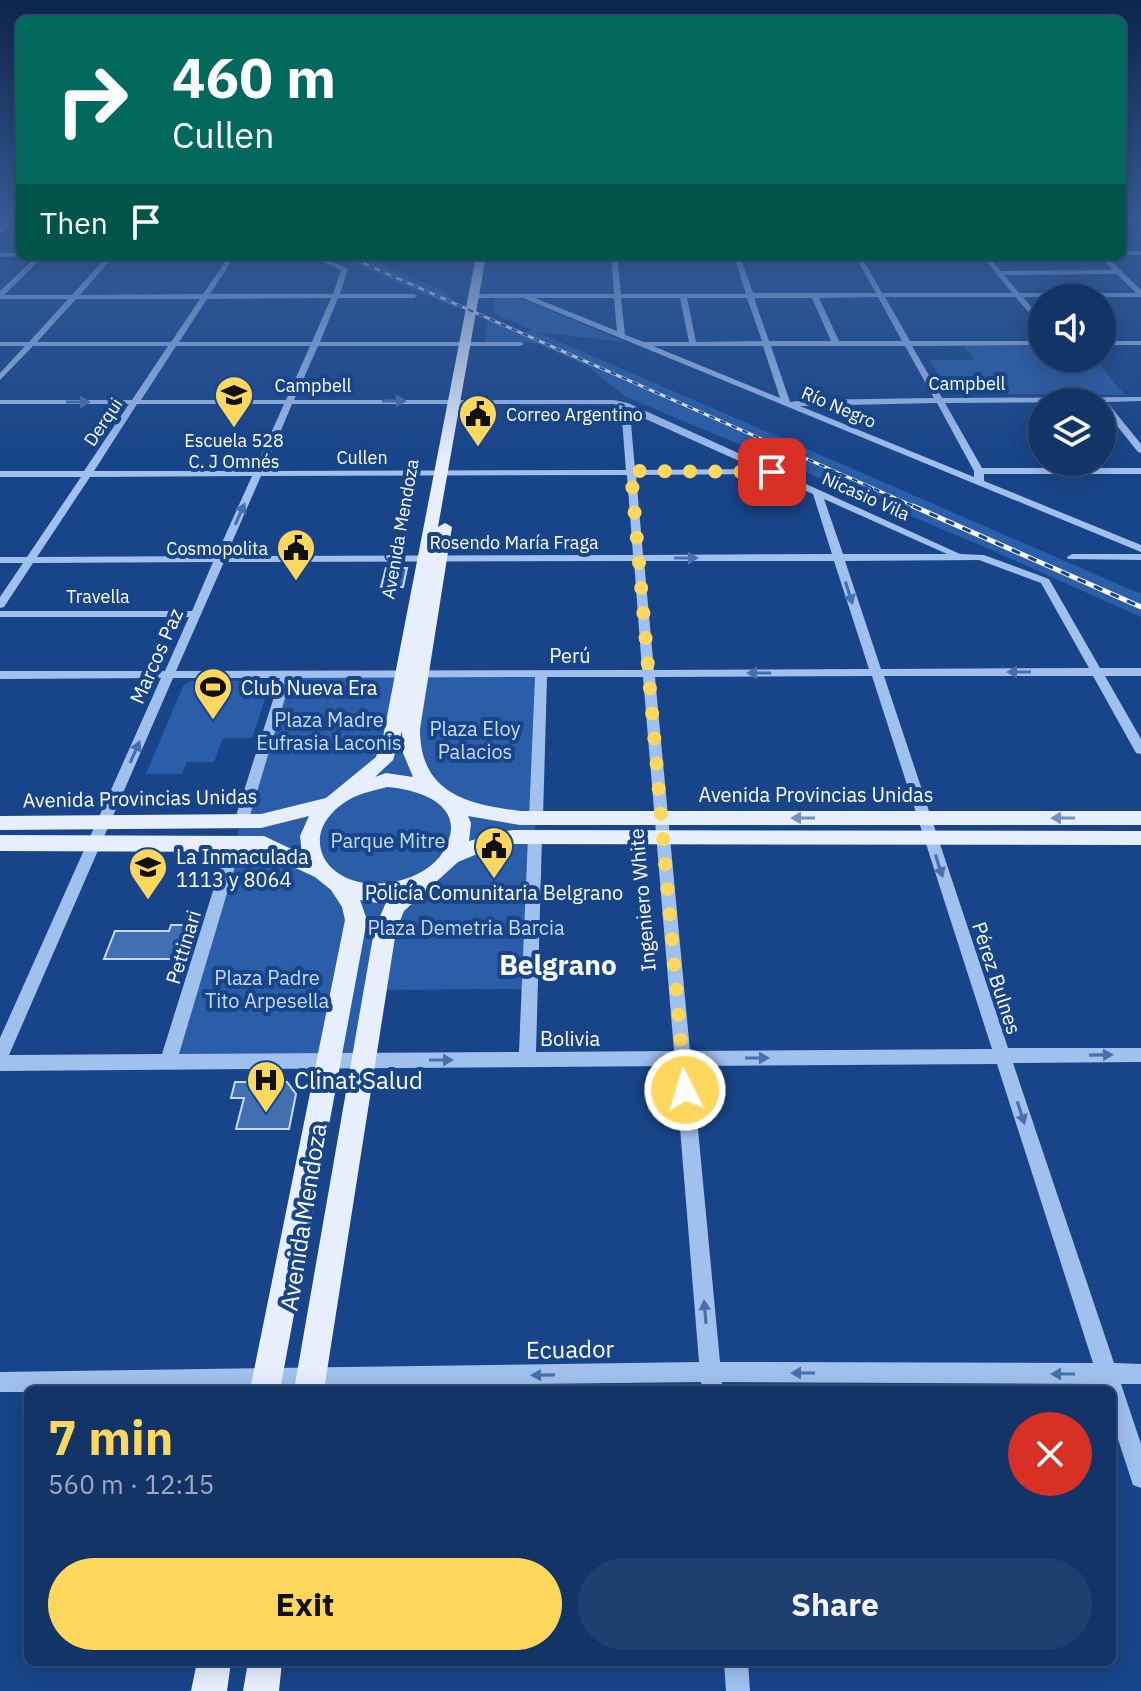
<!DOCTYPE html>
<meta charset="utf-8">
<style>
:root{--surface:#123467;--page:#1f3f70;--text:#f1f3f6;--muted:#9caac0;--line:#314f7b;--accent:#ffd75d}
body{margin:0;font-family:"IBM Plex Sans",sans-serif;background:var(--page);color:var(--text);height:100vh;display:flex;flex-direction:column;font-size:30px;white-space:nowrap}
*{box-sizing:border-box;margin:0}
p{font-size:26px;color:var(--muted)}
.icon{flex:none;width:44px;height:44px;fill:none;stroke:currentColor;stroke-width:2;stroke-linecap:round;stroke-linejoin:round}
.map{position:relative;flex:1;overflow:hidden}
.side{position:absolute;left:24px;top:1386px;width:1092px;height:280px;display:flex;flex-direction:column;background:var(--surface);border-radius:12px;box-shadow:0 4px 20px #0003,0 0 0 2px var(--line)}
.side>*{flex:none}
.guide{position:absolute;left:16px;top:16px;width:1110px;height:244px;border-radius:12px;box-shadow:0 4px 20px #0003,0 0 0 2px var(--line);background:#00695c;color:#fff;overflow:hidden}
.fabs{position:absolute;left:1028px;top:284px;display:grid;gap:16px}
.fabs a{display:grid;place-items:center;width:88px;height:88px;border-radius:50%;background:var(--surface);box-shadow:0 4px 20px #0003,0 0 0 2px var(--line);font-size:40px}
.pin{position:absolute;display:grid;place-items:center;width:68px;height:68px;color:#fff;margin:-34px;border-radius:16px;box-shadow:0 4px 12px #0006}
.me{position:absolute;width:88px;margin:-44px;rotate:355deg;stroke-linejoin:round;filter:drop-shadow(0 0 6px #0008)}
.turn{display:flex;align-items:center;gap:28px;height:168px;padding:0 24px;font-size:36px}
.turn .icon{width:104px;height:104px;stroke-width:2.5}
.turn b{display:block;font-size:56px;line-height:68px}
.then{display:flex;align-items:center;height:76px;padding:0 24px;background:#0003;gap:16px;font-size:30px}
.round{display:grid;place-items:center;flex:none;width:84px;height:84px;border-radius:42px;background:var(--page)}
.summary{display:flex;align-items:center;justify-content:space-between;height:136px;padding:0 24px}
h1{font-size:48px;font-weight:800;line-height:60px;color:var(--accent)}
.action{display:flex;gap:16px;margin-top:auto;padding:16px 24px}
.action a{flex:1;height:92px;border-radius:48px;background:var(--accent);color:#111;font-size:32px;font-weight:800;line-height:92px;text-align:center}
.action a+a{background:var(--page);color:var(--text)}
.map>svg:first-child{display:block}
</style>
<div class="map">
<svg width="1141" height="1691" viewBox="0 0 1141 1691">
<rect width="100%" height="100%" fill="#184589"/>
<g fill="#2a5ea8">
<polygon points="335,256 365,256 448,293 458,309"/>
<polygon points="500,298 522,299 626,342 537,332 1141,594 1141,617 987,548 626,397 587,366 536,343 485,342 488,319 522,334 532,330 493,313 494,300"/>
<polygon points="965,346 1042,346 1042,358 1094,358 1125,395 1005,394 995,379 941,379 930,360 974,360"/>
<polygon points="287,673 541,673 529,989 375,990 363,1061 168,1062"/>
<polygon points="190,681 271,681 252,738 223,738 214,762 187,762 182,774 146,774 183,686"/>
</g>
<g fill="#406fb2" stroke="#c6dbfa" stroke-width="2">
<polygon points="386,568 407,568 403,587 381,587"/>
<polygon points="171,925 194,925 183,959 104,959 115,931 169,931"/>
<polygon points="235,1082 287,1082 296,1094 289,1129 236,1129 244,1098 231,1098"/>
</g>
<g fill="none" stroke-linecap="round" stroke-linejoin="round">
<g fill="#a0c0ee" fill-rule="evenodd">
<polygon points="6,223 13,223 0,233 0,228"/>
<rect x="1122" y="251" width="19" height="4"/>
<polygon points="0,253 20,253 20,256 23,256 0,257"/>
<path d="M 37,256 L 44,256 L 4,295 L 72,295 L 107,256 L 114,256 L 80,295 L 203,294 L 229,256 L 235,256 L 210,294 L 333,294 L 341,270 L 310,256 L 319,256 L 348,269 L 340,294 L 414,294 L 417,296 L 414,298 L 338,298 L 320,342 L 520,342 L 524,344 L 520,346 L 318,346 L 294,400 L 614,400 L 628,403 L 960,554 L 984,555 L 1049,579 L 1100,668 L 1141,668 L 1141,676 L 1105,676 L 1141,739 L 1141,754 L 1136,753 L 1093,676 L 884,676 L 1008,1048 L 1141,1048 L 1141,1062 L 1013,1063 L 1114,1363 L 1141,1364 L 1141,1384 L 1121,1384 L 1141,1444 L 1141,1488 L 1133,1485 L 1112,1421 L 1112,1390 L 1102,1390 L 1100,1384 L 722,1382 L 722,1390 L 702,1390 L 701,1382 L 28,1390 L 28,1392 L 0,1392 L 0,1372 L 699,1362 L 675,1066 L 0,1071 L 0,1038 L 161,678 L 0,679 L 0,671 L 165,671 L 189,617 L 0,617 L 0,611 L 192,611 L 213,562 L 33,563 L 4,607 L 0,608 L 0,597 L 23,563 L 0,563 L 0,557 L 27,557 L 81,477 L 0,477 L 0,471 L 84,471 L 129,404 L 0,404 L 0,400 L 132,400 L 168,346 L 33,346 L 0,380 L 0,373 L 25,346 L 0,346 L 0,342 L 29,342 L 68,299 L 0,299 L 0,291 ZM 331,298 L 312,342 L 179,342 L 207,299 ZM 76,299 L 200,299 L 171,342 L 37,342 ZM 176,346 L 310,346 L 286,400 L 141,400 ZM 137,404 L 284,404 L 254,471 L 94,471 ZM 292,404 L 613,404 L 621,408 L 626,470 L 264,471 ZM 630,412 L 757,469 L 635,470 ZM 767,474 L 813,494 L 832,554 L 643,555 L 636,475 ZM 627,475 L 633,555 L 226,556 L 261,476 ZM 252,476 L 216,556 L 37,557 L 90,477 ZM 824,499 L 947,554 L 843,554 ZM 979,560 L 1041,583 L 1089,668 L 881,669 L 845,561 ZM 634,561 L 642,670 L 176,671 L 224,562 ZM 644,561 L 834,561 L 869,669 L 654,670 ZM 872,676 L 992,1049 L 690,1051 L 655,677 ZM 535,677 L 529,818 L 536,823 L 543,818 L 547,677 L 643,677 L 674,1051 L 536,1052 L 542,837 L 535,832 L 528,837 L 519,1052 L 179,1054 L 242,843 L 235,838 L 228,843 L 162,1054 L 9,1055 L 173,678 L 280,678 L 234,822 L 241,827 L 248,822 L 291,678 ZM 997,1064 L 1093,1363 L 720,1362 L 692,1066 Z"/>
<path d="M 611,256 L 617,256 L 621,294 L 746,294 L 734,256 L 740,256 L 753,293 L 876,293 L 855,256 L 861,256 L 882,293 L 1012,293 L 982,256 L 988,256 L 1001,271 L 1113,270 L 1099,256 L 1106,256 L 1141,290 L 1141,297 L 1023,297 L 1042,320 L 1042,327 L 1015,297 L 885,297 L 910,341 L 1042,341 L 1042,345 L 912,346 L 942,398 L 1141,397 L 1141,401 L 1107,402 L 1141,444 L 1141,453 L 1138,452 L 1102,407 L 1102,402 L 945,403 L 982,468 L 1141,468 L 1141,474 L 984,474 L 984,481 L 1141,545 L 1141,552 L 523,298 L 474,298 L 471,296 L 474,294 L 614,294 ZM 1117,274 L 1136,293 L 1019,293 L 1004,275 ZM 878,297 L 902,341 L 839,341 L 819,298 ZM 535,298 L 614,298 L 617,331 ZM 621,298 L 680,298 L 689,342 L 644,342 L 625,335 ZM 687,298 L 747,298 L 762,341 L 696,342 ZM 754,298 L 812,298 L 831,341 L 769,341 ZM 653,346 L 763,346 L 780,398 ZM 771,346 L 905,346 L 934,398 L 804,400 L 790,402 ZM 937,403 L 974,471 L 974,477 L 800,406 Z"/>
<rect x="1102" y="341" width="39" height="4"/>
<polygon points="1072,554 1141,554 1141,560 1068,559 1067,557"/>
<polygon points="724,1662 748,1662 750,1691 726,1691"/>
</g>
<g fill="#e7efff" fill-rule="evenodd">
<path d="M 476,256 L 486,256 L 438,527 L 445,523 L 452,527 L 420,729 C 420,793 466,804 520,811 L 1141,811 L 1141,825 L 520,825 L 468,816 L 471,823 L 469,841 L 512,830 L 1141,831 L 1141,845 L 512,844 L 489,849 L 458,862 L 404,911 L 396,931 L 324,1390 L 294,1390 L 374,931 L 387,900 L 378,903 L 360,900 L 367,920 L 280,1390 L 250,1390 L 345,920 L 342,907 L 331,890 L 315,877 L 261,852 L 0,851 L 0,835 L 264,836 L 302,854 L 300,836 L 309,816 L 261,828 L 0,830 L 0,816 L 261,814 L 326,798 L 376,757 L 383,737 ZM 402,731 L 403,753 L 413,777 L 386,773 L 375,777 L 393,760 ZM 387,787 C 423,790 470,807 443,852 C 434,867 415,877 398,881 C 328,898 288,833 352,798 C 362,793 376,790 387,787 Z"/>
<polygon points="197,1662 231,1662 227,1691 191,1691"/>
<polygon points="248,1662 282,1662 279,1691 243,1691"/>
</g>
<defs>
<polyline id="rail-far1" points="347,256 918,508"/>
<polyline id="rail" points="913,506 1141,607"/>
</defs>
<use href="#rail-far1" stroke="#fff" stroke-width="3"/>
<use href="#rail" stroke="#fff" stroke-width="5"/>
<use href="#rail-far1" stroke="#184589" stroke-width="2" stroke-dasharray="6" stroke-linecap="butt"/>
<use href="#rail" stroke="#184589" stroke-width="3" stroke-dasharray="9" stroke-linecap="butt"/>
</g>
<defs><path id="oneway-solid" d="M-6-.8H1V-3.2L6.5 0L1 3.2V.8H-6Z" transform="scale(2)"/></defs>
<g fill="#4870ac">
<use href="#oneway-solid" transform="translate(394 401)"/>
<use href="#oneway-solid" transform="translate(78 402)"/>
<use href="#oneway-solid" transform="translate(240 514) rotate(-66)"/>
<use href="#oneway-solid" transform="translate(686 558)"/>
<use href="#oneway-solid" transform="translate(849 593) rotate(72)"/>
<use href="#oneway-solid" transform="translate(1019 672) rotate(180)"/>
<use href="#oneway-solid" transform="translate(759 673) rotate(180)"/>
<use href="#oneway-solid" transform="translate(135 752) rotate(-66)"/>
<use href="#oneway-solid" transform="translate(939 866) rotate(72)"/>
<use href="#oneway-solid" transform="translate(1101 1055) rotate(-1)"/>
<use href="#oneway-solid" transform="translate(757 1058)"/>
<use href="#oneway-solid" transform="translate(441 1060)"/>
<use href="#oneway-solid" transform="translate(1021 1113) rotate(72)"/>
<use href="#oneway-solid" transform="translate(705 1312) rotate(-95)"/>
<use href="#oneway-solid" transform="translate(803 1373) rotate(-180)"/>
<use href="#oneway-solid" transform="translate(1063 1374) rotate(-180)"/>
<use href="#oneway-solid" transform="translate(543 1375) rotate(179)"/>
</g>
<g fill="#7592be">
<use href="#oneway-solid" transform="translate(803 818) rotate(-180)"/>
<use href="#oneway-solid" transform="translate(1063 818) rotate(-180)"/>
</g>
<linearGradient id="sky" x2="0" y2="1"><stop stop-color="#0d264b"/><stop offset="0.48" stop-color="#375c97"/><stop offset="1" stop-color="#375c97" stop-opacity="0"/></linearGradient>
<rect width="1141" height="460" fill="url(#sky)"/>
<g fill="none" stroke-linecap="round" stroke-linejoin="round">
<polyline stroke="#ffd75d" stroke-width="14" stroke-dasharray="0 25.2" points="685,1090 631,471 772,472"/>
</g>
<defs>
<symbol id="school-pin" viewBox="-11 -11 22 30"><path d="M0 17L-7.5 6A9.5 9.5 0 1 1 7.5 6Z" fill="#ffd75d" stroke="#184589"/><path d="M0-5L7-2L0 1L-7-2ZM-4 1L0 2.5L4 1V4Q0 6-4 4Z" fill="#111"/></symbol>
<symbol id="civic-pin" viewBox="-11 -11 22 30"><path d="M0 17L-7.5 6A9.5 9.5 0 1 1 7.5 6Z" fill="#ffd75d" stroke="#184589"/><path d="M-.6-6.5H3V-4.5H.6V-3L4-1V1h2V6H-6V1h2V-1L-.6-3ZM-1.2 2.5V6h2.4V2.5Z" fill="#111"/></symbol>
<symbol id="stadium-pin" viewBox="-11 -11 22 30"><path d="M0 17L-7.5 6A9.5 9.5 0 1 1 7.5 6Z" fill="#ffd75d" stroke="#184589"/><path d="M0-5a6.5 5 0 1 0 0 10a6.5 5 0 1 0 0-10ZM-3.5-1.8h7v3.6h-7Z" fill="#111"/></symbol>
<symbol id="hospital-pin" viewBox="-11 -11 22 30"><path d="M0 17L-7.5 6A9.5 9.5 0 1 1 7.5 6Z" fill="#ffd75d" stroke="#184589"/><path d="M-5-5h3v3.5h4V-5h3V5h-3V1.5h-4V5h-3Z" fill="#111"/></symbol>
</defs>
<g fill-rule="evenodd">
<use href="#school-pin" x="212" y="373" width="44" height="60"/>
<use href="#civic-pin" x="456" y="392" width="44" height="60"/>
<use href="#civic-pin" x="274" y="526" width="44" height="60"/>
<use href="#stadium-pin" x="191" y="665" width="44" height="60"/>
<use href="#civic-pin" x="472" y="824" width="44" height="60"/>
<use href="#school-pin" x="126" y="845" width="44" height="60"/>
<use href="#hospital-pin" x="244" y="1058" width="44" height="60"/>
</g>
<g text-anchor="middle" dominant-baseline="central" stroke-width="8" stroke-linejoin="round" paint-order="stroke">
<g font-size="18" fill="#fff" stroke="#184589">
<text x="967" y="383">Campbell</text>
<text x="313" y="385">Campbell</text>
<text transform="translate(839 407) rotate(23)">Río Negro</text>
<text transform="translate(103 422) rotate(-56)">Derqui</text>
<text x="362" y="457">Cullen</text>
<text transform="translate(866 496) rotate(24)">Nicasio Vila</text>
<text transform="translate(400 529) rotate(-80)">Avenida Mendoza</text>
<text x="514" y="542">Rosendo María Fraga</text>
<text x="98" y="596">Travella</text>
</g>
<g font-size="18" fill="#fff" stroke="#184589" text-anchor="start">
<text x="506" y="414">Correo Argentino</text>
<text x="234" y="440" text-anchor="middle">Escuela 528<tspan x="234" dy="21">C. J Omnés</tspan></text>
<text x="268" y="548" text-anchor="end">Cosmopolita</text>
</g>
<g font-size="20" fill="#fff" stroke="#184589">
<text x="570" y="655">Perú</text>
<text transform="translate(156 656) rotate(-66)">Marcos Paz</text>
<text x="816" y="794">Avenida Provincias Unidas</text>
<text transform="translate(140 798) rotate(-1)">Avenida Provincias Unidas</text>
<text transform="translate(642 900) rotate(-95)">Ingeniero White</text>
<text transform="translate(183 947) rotate(-73)">Pettinari</text>
<text transform="translate(997 978) rotate(72)">Pérez Bulnes</text>
<text x="570" y="1038">Bolivia</text>
</g>
<g font-size="20" fill="#fff" stroke="#184589" text-anchor="start">
<text x="241" y="687">Club Nueva Era</text>
<text x="176" y="856">La Inmaculada<tspan x="176" dy="23">1113 y 8064</tspan></text>
<text x="494" y="892" text-anchor="middle">Policía Comunitaria Belgrano</text>
</g>
<g font-size="20" fill="#c6dbfa" stroke="#184589">
<text x="329" y="719">Plaza Madre<tspan x="329" dy="23">Eufrasia Laconis</tspan></text>
<text x="475" y="728">Plaza Eloy<tspan x="475" dy="23">Palacios</tspan></text>
<text x="388" y="840">Parque Mitre</text>
<text x="466" y="927">Plaza Demetria Barcia</text>
<text x="267" y="977">Plaza Padre<tspan x="267" dy="23">Tito Arpesella</tspan></text>
</g>
<g font-size="24" fill="#fff" stroke="#184589" text-anchor="start">
<text x="294" y="1080">Clinat Salud</text>
</g>
<g font-size="24" fill="#fff" stroke="#184589">
<text transform="translate(303 1217) rotate(-81)">Avenida Mendoza</text>
<text transform="translate(570 1349) rotate(-1)">Ecuador</text>
</g>
<g font-size="28" font-weight="bold" fill="#fff" stroke="#184589">
<text x="558" y="964">Belgrano</text>
</g>
</g>
</svg>
<div class="fabs">
<a><svg class="icon" aria-label="sound" viewBox="0 0 24 24"><path d="M4 9h4l5-4v14l-5-4H4zM17 9q2 3 0 6"/></svg></a>
<a><svg class="icon" aria-label="layers" viewBox="0 0 24 24"><path d="M12 4l9 5-9 5-9-5zM3 14l9 5 9-5"/></svg></a>
</div>
<div class="pin" style="left:772px;top:472px;background:#d93025"><svg class="icon" aria-label="arrive" viewBox="0 0 24 24"><path d="M6 21V4h12l-3 4 3 4H6"/></svg></div>
<svg class="me" style="left:685px;top:1090px" viewBox="-20 -20 40 40"><circle r="17" fill="#ffd75d" stroke="#fff" stroke-width="3"/><path d="M0-11L8 9 0 5-8 9z" fill="#fff"/></svg>
<div class="guide">
<div class="turn"><svg class="icon" aria-label="right" viewBox="0 0 24 24"><path d="M7 20v-9h11M14 6l5 5-5 5"/></svg><div><b>460 m</b>Cullen</div></div>
<div class="then">Then<svg class="icon" aria-label="arrive" viewBox="0 0 24 24"><path d="M6 21V4h12l-3 4 3 4H6"/></svg></div>
</div>
<section class="side">
<div class="summary"><div><h1>7 min</h1><p>560 m · 12:15</p></div><a class="round" style="background:#d93025;color:#fff"><svg class="icon" aria-label="close" viewBox="0 0 24 24"><path d="M6 6l12 12M18 6L6 18"/></svg></a></div>
<div class="action"><a>Exit</a><a>Share</a></div>
</section>
</div>
